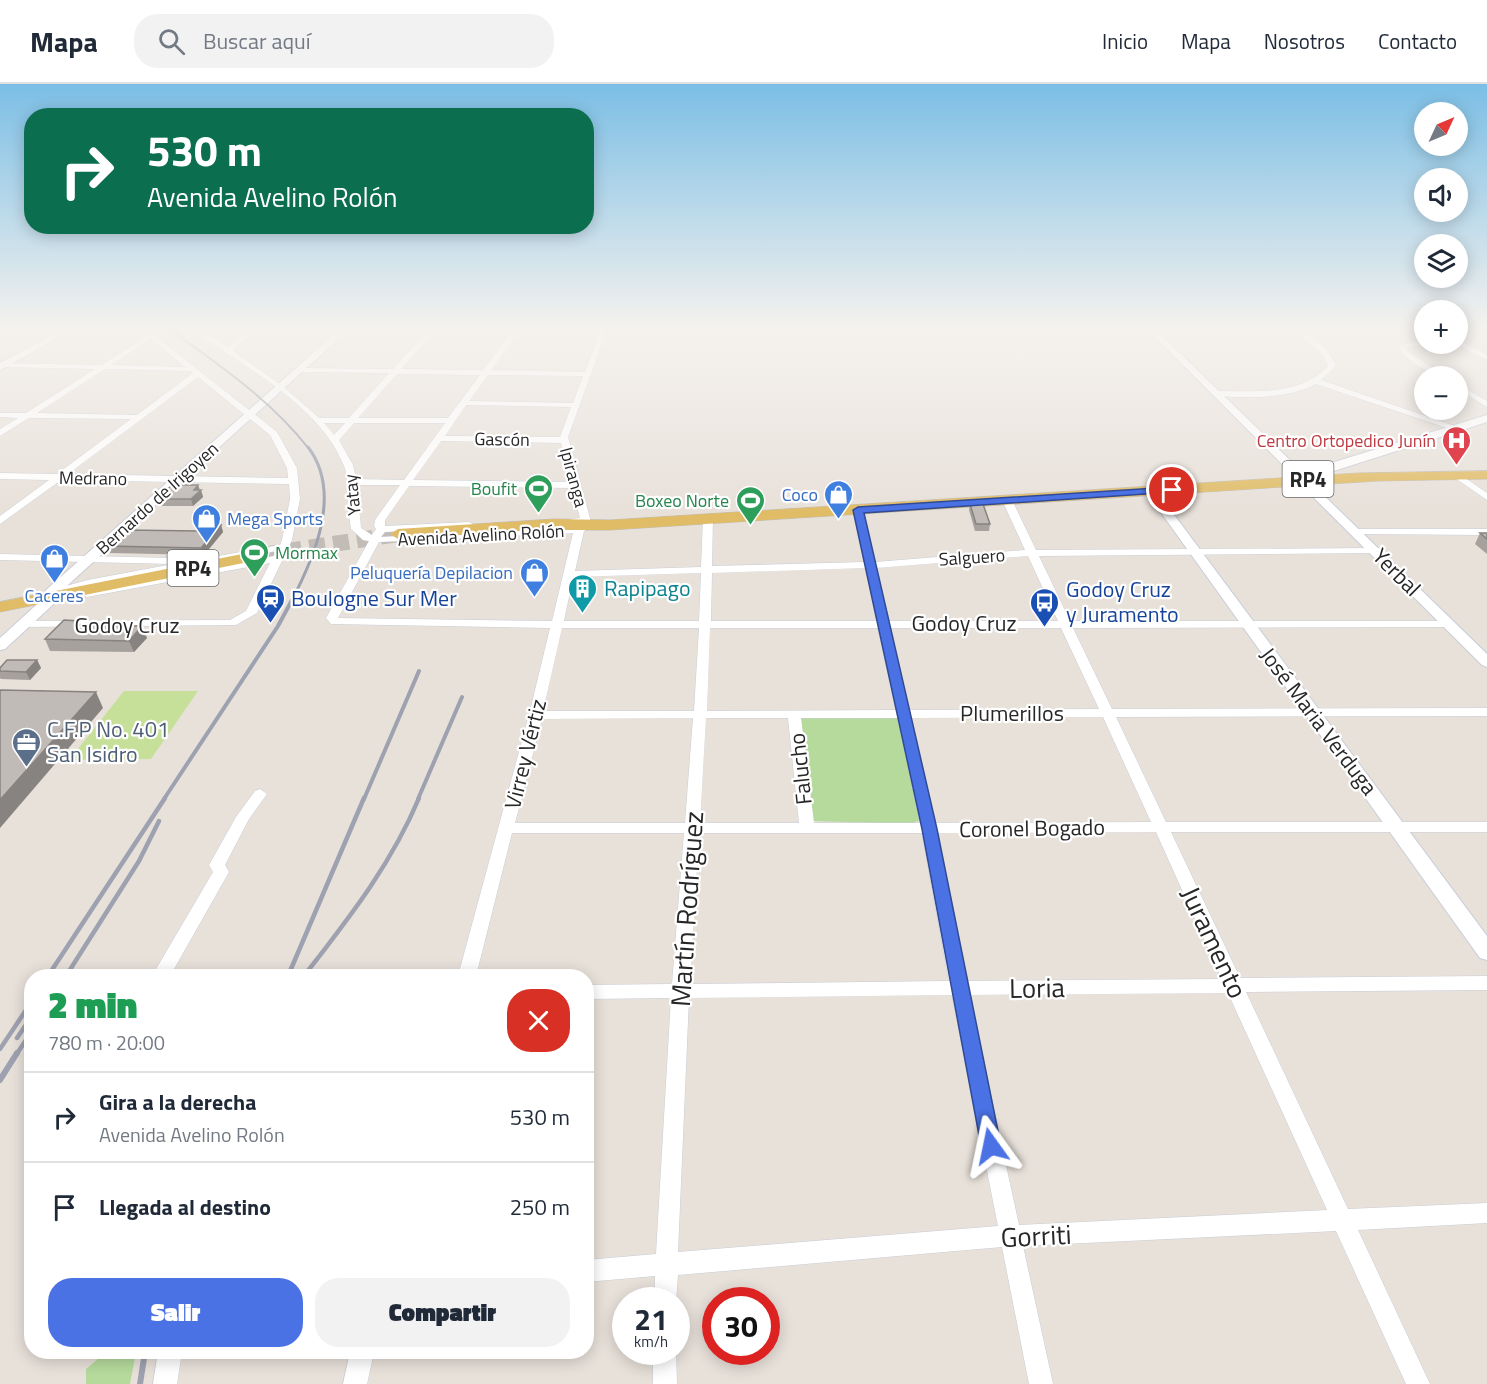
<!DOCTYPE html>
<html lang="es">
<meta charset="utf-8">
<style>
:root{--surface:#fff;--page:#f2f2f3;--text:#1f2937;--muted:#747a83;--line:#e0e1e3;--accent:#4a72e5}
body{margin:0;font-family:"Titillium Web",sans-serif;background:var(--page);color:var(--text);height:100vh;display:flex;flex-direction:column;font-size:22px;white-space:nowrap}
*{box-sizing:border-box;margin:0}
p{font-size:20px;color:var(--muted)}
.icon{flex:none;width:33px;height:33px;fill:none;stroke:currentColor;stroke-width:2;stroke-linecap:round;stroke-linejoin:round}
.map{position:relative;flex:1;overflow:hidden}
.panel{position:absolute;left:24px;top:885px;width:570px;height:390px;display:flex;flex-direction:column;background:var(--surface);border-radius:24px;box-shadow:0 3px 15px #0003}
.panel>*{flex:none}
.banner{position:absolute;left:24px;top:24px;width:570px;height:126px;border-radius:24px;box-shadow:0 3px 15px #0003;background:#0b6e4f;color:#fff;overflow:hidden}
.needle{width:39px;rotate:46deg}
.controls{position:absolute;left:1414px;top:18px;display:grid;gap:12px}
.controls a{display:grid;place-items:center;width:54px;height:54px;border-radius:50%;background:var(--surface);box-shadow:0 3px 15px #0003;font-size:30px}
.speed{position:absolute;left:612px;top:1203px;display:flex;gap:12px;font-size:30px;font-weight:700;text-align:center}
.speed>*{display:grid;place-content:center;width:78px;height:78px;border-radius:50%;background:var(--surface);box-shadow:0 3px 15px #0003;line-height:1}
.speed small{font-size:15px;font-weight:400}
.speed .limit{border:9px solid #d22;background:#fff;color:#111}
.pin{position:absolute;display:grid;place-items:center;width:51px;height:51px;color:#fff;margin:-26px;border:3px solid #fff;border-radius:50%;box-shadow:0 2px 6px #0007}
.me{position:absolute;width:66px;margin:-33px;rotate:348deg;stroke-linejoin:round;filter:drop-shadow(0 0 4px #0008)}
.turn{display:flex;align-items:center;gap:21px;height:126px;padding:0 24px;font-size:27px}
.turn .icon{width:78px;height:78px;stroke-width:2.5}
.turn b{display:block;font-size:42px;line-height:51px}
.round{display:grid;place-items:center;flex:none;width:63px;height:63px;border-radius:24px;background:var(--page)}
.headline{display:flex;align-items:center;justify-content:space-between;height:102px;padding:0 24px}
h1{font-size:36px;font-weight:800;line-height:45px;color:#1e9e55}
.button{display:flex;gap:12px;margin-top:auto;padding:12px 24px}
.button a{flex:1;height:69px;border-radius:24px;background:var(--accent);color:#fff;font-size:24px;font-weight:800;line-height:69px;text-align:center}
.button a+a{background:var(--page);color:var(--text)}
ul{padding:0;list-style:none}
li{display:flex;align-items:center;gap:18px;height:90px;padding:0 24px;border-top:2px solid var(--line)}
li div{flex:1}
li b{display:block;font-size:22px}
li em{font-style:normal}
header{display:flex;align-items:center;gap:36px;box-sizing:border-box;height:84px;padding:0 30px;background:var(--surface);border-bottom:2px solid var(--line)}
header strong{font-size:28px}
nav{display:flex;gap:33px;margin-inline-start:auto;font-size:21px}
.search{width:420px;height:54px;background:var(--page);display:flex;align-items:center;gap:15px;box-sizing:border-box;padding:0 21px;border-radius:24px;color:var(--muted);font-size:22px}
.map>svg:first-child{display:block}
</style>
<header>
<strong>Mapa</strong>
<div class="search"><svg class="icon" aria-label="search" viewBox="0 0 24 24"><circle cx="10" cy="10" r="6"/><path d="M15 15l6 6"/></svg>Buscar aquí</div>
<nav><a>Inicio</a><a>Mapa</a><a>Nosotros</a><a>Contacto</a></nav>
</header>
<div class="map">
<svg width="1487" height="1300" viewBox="0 0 1487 1300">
<rect width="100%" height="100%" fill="#e8e1da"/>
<g fill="#b5da9c">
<polygon points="800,631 897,632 920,736 911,740 813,737"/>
<polygon points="106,1268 136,1268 130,1300 86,1300 86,1285"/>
</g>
<polygon fill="#c7e099" points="124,607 198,607 151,675 69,676"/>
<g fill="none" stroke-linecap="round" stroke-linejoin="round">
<polyline stroke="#c1bcb6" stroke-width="16" stroke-dasharray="16 8" stroke-linecap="butt" points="262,471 398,450"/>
<defs>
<g id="minor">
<path d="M 141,246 L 148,246 L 154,251 L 277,348 L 297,384 L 300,415 L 292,456 L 257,529 L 236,541 L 19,543 L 17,541 L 23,537 L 230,536 L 246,527 L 270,479 L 87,513 L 81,510 L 87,507 L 274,472 L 276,467 L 89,502 L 51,512 L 47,511 L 47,507 L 88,496 L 173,480 L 0,476 L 0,470 L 173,474 L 178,477 L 174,480 L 280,461 L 282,456 L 290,415 L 289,400 L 61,396 L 0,440 L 0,432 L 49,396 L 0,395 L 0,389 L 57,390 L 131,335 L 29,334 L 0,352 L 0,345 L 18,334 L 0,333 L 0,329 L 26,329 L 95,285 L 0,283 L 0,279 L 102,281 L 147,252 ZM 151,255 L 185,283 L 111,281 ZM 105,285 L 191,287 L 193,289 L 137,331 L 37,329 ZM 198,293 L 270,351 L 287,384 L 288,394 L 68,390 Z"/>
<path d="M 194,246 L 201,246 L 228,263 L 251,246 L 258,246 L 232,266 L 285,304 L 319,334 L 349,334 L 389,289 L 300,288 L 296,286 L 300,284 L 393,285 L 426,249 L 379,248 L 376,246 L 607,246 L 568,353 L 591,438 L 590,444 L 584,447 L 575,487 L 701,483 L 703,434 L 708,431 L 713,434 L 712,482 L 864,478 L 853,426 L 858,423 L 863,426 L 875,478 L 1025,466 L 1003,418 L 1008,415 L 1013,418 L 1036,466 L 1379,464 L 1379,468 L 1375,469 L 1039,472 L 1070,537 L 1448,537 L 1454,540 L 1448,543 L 1073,544 L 1112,625 L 1487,624 L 1487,632 L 1116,633 L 1166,738 L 1487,738 L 1487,748 L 1171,748 L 1240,894 L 1487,892 L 1487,906 L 1246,908 L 1348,1125 L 1487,1119 L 1487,1139 L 1358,1146 L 1430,1300 L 1406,1300 L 1336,1147 L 1023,1162 L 1053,1300 L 1029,1300 L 1002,1163 L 678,1191 L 676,1218 L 676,1216 L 655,1216 L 655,1192 L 586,1198 L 586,1176 L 656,1170 L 671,914 L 586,915 L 586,901 L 672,900 L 684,749 L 512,749 L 476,892 L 458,892 L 529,631 L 550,544 L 331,540 L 326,534 L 369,457 L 363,456 L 351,445 C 347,424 351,401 344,382 C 325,334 275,301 234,274 C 222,265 204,257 194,246 ZM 433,249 L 510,250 L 483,286 L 401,285 ZM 517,250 L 599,251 L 585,288 L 491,286 ZM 397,290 L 480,291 L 448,334 L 358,334 ZM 488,291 L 583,292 L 573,319 L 469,317 ZM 466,321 L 571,323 L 560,353 L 445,352 ZM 324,339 L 345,339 L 334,351 ZM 354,339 L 445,339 L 404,396 L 356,395 L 353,381 L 339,356 ZM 441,357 L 561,359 L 571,398 L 413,396 ZM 357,401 L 400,401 L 375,436 L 374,442 L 376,445 L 372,451 L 361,444 ZM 409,402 L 572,404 L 580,434 L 571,435 L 570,437 L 581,441 L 577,443 L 381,453 L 385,448 L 469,444 L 474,441 L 469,438 L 385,442 L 385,436 ZM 573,449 L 552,537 L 338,534 L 379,458 ZM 1028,472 L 1058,537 L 889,537 L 876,484 ZM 866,484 L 877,537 L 711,537 L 712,489 ZM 701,489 L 699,537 L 564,537 L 573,493 ZM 562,544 L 699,544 L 694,627 L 543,627 ZM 710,544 L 878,544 L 896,626 L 707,627 ZM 890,544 L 1061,544 L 1099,625 L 909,626 ZM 1103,633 L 1151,738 L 935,739 L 911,634 ZM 693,634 L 685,739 L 515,739 L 542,635 ZM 706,634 L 788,634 L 799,739 L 700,739 ZM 801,634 L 898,634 L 920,739 L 814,739 ZM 1156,748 L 1222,895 L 967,897 L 937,749 ZM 699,749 L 922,749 L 949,897 L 690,900 ZM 1228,909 L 1327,1126 L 1019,1141 L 969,911 ZM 952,911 L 998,1142 L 678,1168 L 689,914 Z"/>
<path d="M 1294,246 C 1309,246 1332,267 1336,282 L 1321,296 L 1466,346 L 1459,348 L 1316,300 C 1288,315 1245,315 1214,311 L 1214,307 L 1217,307 C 1255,307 1300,312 1328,282 L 1322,270 Z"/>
<path d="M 1458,256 L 1487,271 L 1487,276 L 1460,262 L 1413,262 L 1406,264 L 1408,268 L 1446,292 C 1432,293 1405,276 1398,263 L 1413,258 L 1458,260 Z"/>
<polygon points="1458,300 1487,317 1487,323 1458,305"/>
<polygon points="1458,389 1487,409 1487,416 1455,394 1453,392"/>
<polygon points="1357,445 1487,445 1487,451 1353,450 1352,448"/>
<polygon points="260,705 267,710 249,735 225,781 229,788 170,892 152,892 213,788 209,781 236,733 255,707"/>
<polygon points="676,1267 677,1300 653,1300 653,1268"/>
<polygon points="158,1268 182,1268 177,1300 153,1300"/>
<polygon points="350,1268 374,1268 367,1300 343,1300"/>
</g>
<g id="tertiary">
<polygon points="62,246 72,246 0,286 0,279"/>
<polygon points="339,246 348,246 58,510 58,516 5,565 0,566 0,554 46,512 46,506"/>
<polygon points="1148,246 1156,246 1293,379 1300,394 1298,396 1290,396 1284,382"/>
<polygon points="1301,397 1309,397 1487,570 1487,583 1482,581 1301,401"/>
<polygon points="1147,405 1155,405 1487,852 1487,876 1480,874 1147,409"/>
</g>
<polygon id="secondary" points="1487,331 1487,338 1312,394 1282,400 1276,396"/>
<g id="primary">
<polygon points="1487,387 1487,395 1377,397 610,446 535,446 398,455 390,450 398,445 553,435 610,436 1359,389"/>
<polygon points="262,466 268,468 270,471 268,474 0,528 0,518"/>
</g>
</defs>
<use href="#minor" stroke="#c9cdd8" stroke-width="1"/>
<use href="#tertiary" stroke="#c9cdd8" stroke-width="2"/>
<use href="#secondary" stroke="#c9cdd8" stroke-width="2"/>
<use href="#primary" stroke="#bebebe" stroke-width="1"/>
<use href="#minor" fill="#fff" fill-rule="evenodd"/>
<use href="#tertiary" fill="#fff" fill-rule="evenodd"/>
<use href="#secondary" fill="#fff" fill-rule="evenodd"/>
<use href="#primary" fill="#e0bc67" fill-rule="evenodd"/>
<path stroke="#9ea2b0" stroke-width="2" d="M 171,246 C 220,282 271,316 309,365"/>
<path stroke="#9ea2b0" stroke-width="3" d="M 291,518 C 314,474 343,409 308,363"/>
<g stroke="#9ea2b0" stroke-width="4">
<polyline points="164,715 278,542 292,516"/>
<polyline points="364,715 419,587"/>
<polyline points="418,715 462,613"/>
</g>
<g stroke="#9ea2b0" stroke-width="4.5">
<polyline points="48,892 165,714"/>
<polyline points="66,892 139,777 159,737"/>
<polyline points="288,892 364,714"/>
<path d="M 304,892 C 348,835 391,781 419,714"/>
<polyline points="17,954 32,932"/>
<polyline points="0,965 32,917"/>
<polyline points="16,971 32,947"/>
</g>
<g stroke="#9ea2b0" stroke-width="6">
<polyline points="0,996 17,969"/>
<polyline points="140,1300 145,1268"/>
</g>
</g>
<g fill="#a6a19d">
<polygon points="198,401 200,406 201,406 203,413 193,422 159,422 157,415"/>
<polygon points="970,420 990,440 989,447 975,447 969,426"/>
<polygon points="221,441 223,448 204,471 110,469 107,462 200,447"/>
<polygon points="1480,449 1487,449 1487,470 1475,460"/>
<polygon points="79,537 81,541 142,542 147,554 134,568 50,567 45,555"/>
<polygon points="37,576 41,584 30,596 1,595 0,594 0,584"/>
</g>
<g fill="#878380">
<polygon points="198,401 200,407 201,406 203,413 193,422 191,415 194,406"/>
<polygon points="221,441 223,448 204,471 201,464"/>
<polygon points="142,542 147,554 134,568 129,557"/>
<polygon points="37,576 41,584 30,596 26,588"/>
<polygon points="96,608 103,624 0,744 0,716"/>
</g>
<g fill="#c1bbb7" stroke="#878380" stroke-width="1.5">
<polygon points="172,401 198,401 194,406 201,406 191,415 157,415"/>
<polygon points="970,420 983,420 990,440 976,440"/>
<polygon points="206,441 221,441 201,464 107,462 125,446 200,447"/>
<polygon points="1480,449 1487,449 1487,455"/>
<polygon points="64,536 79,537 75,541 142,542 129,557 45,555"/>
<polygon points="7,576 37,576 26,588 0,587 0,584"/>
<polygon points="0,606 96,608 0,716"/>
</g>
<linearGradient id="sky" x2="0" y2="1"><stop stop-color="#7bbee5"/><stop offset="0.57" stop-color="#f5f2ee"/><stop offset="1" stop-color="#f5f2ee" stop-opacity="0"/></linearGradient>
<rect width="1487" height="428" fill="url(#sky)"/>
<polygon fill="#4a72e5" stroke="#304a95" stroke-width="1.5" points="1172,403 1176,406 1175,408 864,429 937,745 1001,1062 998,1068 991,1071 984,1068 981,1062 922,745 853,426 858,423"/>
<defs>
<symbol id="hospital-pin" viewBox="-11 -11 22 30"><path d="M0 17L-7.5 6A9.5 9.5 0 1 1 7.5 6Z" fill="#e0444e" stroke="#fff"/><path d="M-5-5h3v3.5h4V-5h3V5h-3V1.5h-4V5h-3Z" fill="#fff"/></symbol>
<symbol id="stadium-pin" viewBox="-11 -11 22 30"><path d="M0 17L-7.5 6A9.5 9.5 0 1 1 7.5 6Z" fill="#2e9e5b" stroke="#fff"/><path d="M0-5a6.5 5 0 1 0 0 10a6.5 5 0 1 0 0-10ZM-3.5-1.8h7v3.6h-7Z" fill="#fff"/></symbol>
<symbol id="shop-pin" viewBox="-11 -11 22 30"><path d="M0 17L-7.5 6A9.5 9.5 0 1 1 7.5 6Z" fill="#3f7fe0" stroke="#fff"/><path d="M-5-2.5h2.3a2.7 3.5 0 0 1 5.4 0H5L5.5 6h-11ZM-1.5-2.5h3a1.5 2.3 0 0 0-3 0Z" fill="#fff"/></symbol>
<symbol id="building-pin" viewBox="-11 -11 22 30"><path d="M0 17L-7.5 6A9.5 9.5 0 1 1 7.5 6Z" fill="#0f9aa8" stroke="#fff"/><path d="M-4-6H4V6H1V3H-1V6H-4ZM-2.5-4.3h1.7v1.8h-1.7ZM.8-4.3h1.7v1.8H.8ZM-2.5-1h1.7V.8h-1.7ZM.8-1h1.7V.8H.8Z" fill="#fff"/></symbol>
<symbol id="station-pin" viewBox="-11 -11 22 30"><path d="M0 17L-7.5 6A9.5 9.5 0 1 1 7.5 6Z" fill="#1a4fb4" stroke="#fff"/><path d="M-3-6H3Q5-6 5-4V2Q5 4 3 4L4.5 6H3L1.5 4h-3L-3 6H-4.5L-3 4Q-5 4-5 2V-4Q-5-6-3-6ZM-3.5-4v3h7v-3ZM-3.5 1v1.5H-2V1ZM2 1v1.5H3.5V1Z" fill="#fff"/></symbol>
<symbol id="bus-pin" viewBox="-11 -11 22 30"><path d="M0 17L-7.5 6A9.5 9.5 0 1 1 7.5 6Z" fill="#1a4fb4" stroke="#fff"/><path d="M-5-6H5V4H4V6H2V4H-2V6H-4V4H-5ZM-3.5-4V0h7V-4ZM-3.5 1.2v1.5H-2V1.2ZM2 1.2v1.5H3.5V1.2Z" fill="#fff"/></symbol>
<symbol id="office-pin" viewBox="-11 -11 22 30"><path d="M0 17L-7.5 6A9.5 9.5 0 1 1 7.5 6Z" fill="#5c6f8a" stroke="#fff"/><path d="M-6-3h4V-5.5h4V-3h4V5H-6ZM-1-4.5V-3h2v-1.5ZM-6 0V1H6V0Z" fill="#fff"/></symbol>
</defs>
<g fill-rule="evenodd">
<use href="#hospital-pin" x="1440" y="340" width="33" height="45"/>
<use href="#stadium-pin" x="522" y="388" width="33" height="45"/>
<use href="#shop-pin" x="822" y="394" width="33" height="45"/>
<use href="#stadium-pin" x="734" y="400" width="33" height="45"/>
<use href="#shop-pin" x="190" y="418" width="33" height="45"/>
<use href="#stadium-pin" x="238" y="452" width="33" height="45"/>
<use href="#shop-pin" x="38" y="458" width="33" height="45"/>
<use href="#shop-pin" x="518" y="472" width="33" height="45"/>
<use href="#building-pin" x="566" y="488" width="33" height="45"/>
<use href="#station-pin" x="254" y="498" width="33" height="45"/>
<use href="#bus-pin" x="1028" y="502" width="33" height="45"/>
<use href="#office-pin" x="10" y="642" width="33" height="45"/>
</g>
<g text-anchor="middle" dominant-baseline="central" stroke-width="4.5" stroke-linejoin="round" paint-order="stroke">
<g font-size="18" fill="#272727" stroke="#fff">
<text transform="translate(502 355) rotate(1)">Gascón</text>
<text transform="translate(574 393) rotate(75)">Ipiranga</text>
<text transform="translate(93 394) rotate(1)">Medrano</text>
<text transform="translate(352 411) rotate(-96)">Yatay</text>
<text transform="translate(157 414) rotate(-42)">Bernardo de Irigoyen</text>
<text transform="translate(481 451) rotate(-3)">Avenida Avelino Rolón</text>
<text transform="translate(972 473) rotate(-4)">Salguero</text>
</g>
<g font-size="18" fill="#be3a42" stroke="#fff" text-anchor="end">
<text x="1436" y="356">Centro Ortopedico Junín</text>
</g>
<g font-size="18" fill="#27864d" stroke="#fff" text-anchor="end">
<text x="517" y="404">Boufit</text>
<text x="729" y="416">Boxeo Norte</text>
<text x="275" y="468" text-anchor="start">Mormax</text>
</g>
<g font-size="18" fill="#366cbe" stroke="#fff" text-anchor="end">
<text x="818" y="410">Coco</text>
<text x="227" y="434" text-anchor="start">Mega Sports</text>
<text x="513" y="488">Peluquería Depilacion</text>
<text x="54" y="511" text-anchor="middle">Caceres</text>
</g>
<g fill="#fff" stroke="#686868" stroke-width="1.5">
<rect x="1282.5" y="377" width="51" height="36" rx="4.5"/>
<rect x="167.5" y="466" width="51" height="36" rx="4.5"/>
</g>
<g font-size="21" font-weight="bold" fill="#272727">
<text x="1308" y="395">RP4</text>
<text x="193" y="484">RP4</text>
</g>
<g font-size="22" fill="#272727" stroke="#fff">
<text transform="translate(1397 488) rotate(45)">Yerbal</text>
<text x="964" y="539">Godoy Cruz</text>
<text x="127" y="541">Godoy Cruz</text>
<text x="1012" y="629">Plumerillos</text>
<text transform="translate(1319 637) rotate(53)">José Maria Verduga</text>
<text transform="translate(525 670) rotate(-76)">Virrey Vértiz</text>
<text transform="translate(800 685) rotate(-96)">Falucho</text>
<text transform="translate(1032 744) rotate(-1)">Coronel Bogado</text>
</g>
<g font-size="22" fill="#0d838f" stroke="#fff" text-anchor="start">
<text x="604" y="504">Rapipago</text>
</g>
<g font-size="22" fill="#164399" stroke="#fff" text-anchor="start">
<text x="1066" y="505">Godoy Cruz<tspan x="1066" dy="25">y Juramento</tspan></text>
<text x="291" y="514">Boulogne Sur Mer</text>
</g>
<g font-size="22" fill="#4e5e75" stroke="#fff" text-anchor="start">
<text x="47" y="645">C.F.P No. 401<tspan x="47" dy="25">San Isidro</tspan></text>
</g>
<g font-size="27" fill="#272727" stroke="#fff">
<text transform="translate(686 825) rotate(-86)">Martín Rodríguez</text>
<text transform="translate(1215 858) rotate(65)">Juramento</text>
<text transform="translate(1037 903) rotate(-1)">Loria</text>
<text transform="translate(1036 1151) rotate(-3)">Gorriti</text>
</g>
</g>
</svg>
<div class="controls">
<a><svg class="needle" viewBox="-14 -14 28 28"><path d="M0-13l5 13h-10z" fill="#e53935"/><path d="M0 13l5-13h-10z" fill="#747a83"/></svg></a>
<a><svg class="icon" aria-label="sound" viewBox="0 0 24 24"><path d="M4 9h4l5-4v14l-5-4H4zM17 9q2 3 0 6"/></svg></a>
<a><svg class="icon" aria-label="layers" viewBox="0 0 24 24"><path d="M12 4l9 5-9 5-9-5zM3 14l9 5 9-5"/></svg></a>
<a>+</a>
<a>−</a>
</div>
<div class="speed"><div>21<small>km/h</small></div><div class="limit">30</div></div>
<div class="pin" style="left:1172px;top:406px;background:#d93025"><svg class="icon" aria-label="arrive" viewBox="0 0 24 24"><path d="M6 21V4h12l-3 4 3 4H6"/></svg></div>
<svg class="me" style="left:991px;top:1062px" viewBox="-20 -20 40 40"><path d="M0-17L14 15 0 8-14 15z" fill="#4a72e5" stroke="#fff" stroke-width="4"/></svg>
<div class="banner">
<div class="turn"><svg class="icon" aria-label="right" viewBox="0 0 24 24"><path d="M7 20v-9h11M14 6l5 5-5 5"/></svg><div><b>530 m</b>Avenida Avelino Rolón</div></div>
</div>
<section class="panel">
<div class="headline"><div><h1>2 min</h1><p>780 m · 20:00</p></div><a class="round" style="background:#d93025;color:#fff"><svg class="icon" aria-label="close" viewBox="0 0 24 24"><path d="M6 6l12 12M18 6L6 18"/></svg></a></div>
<ul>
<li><svg class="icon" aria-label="right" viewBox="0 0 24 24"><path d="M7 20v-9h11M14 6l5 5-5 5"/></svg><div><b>Gira a la derecha</b><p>Avenida Avelino Rolón</p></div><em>530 m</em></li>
<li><svg class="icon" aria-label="arrive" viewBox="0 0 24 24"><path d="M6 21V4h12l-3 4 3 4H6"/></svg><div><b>Llegada al destino</b></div><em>250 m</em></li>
</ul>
<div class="button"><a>Salir</a><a>Compartir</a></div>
</section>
</div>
